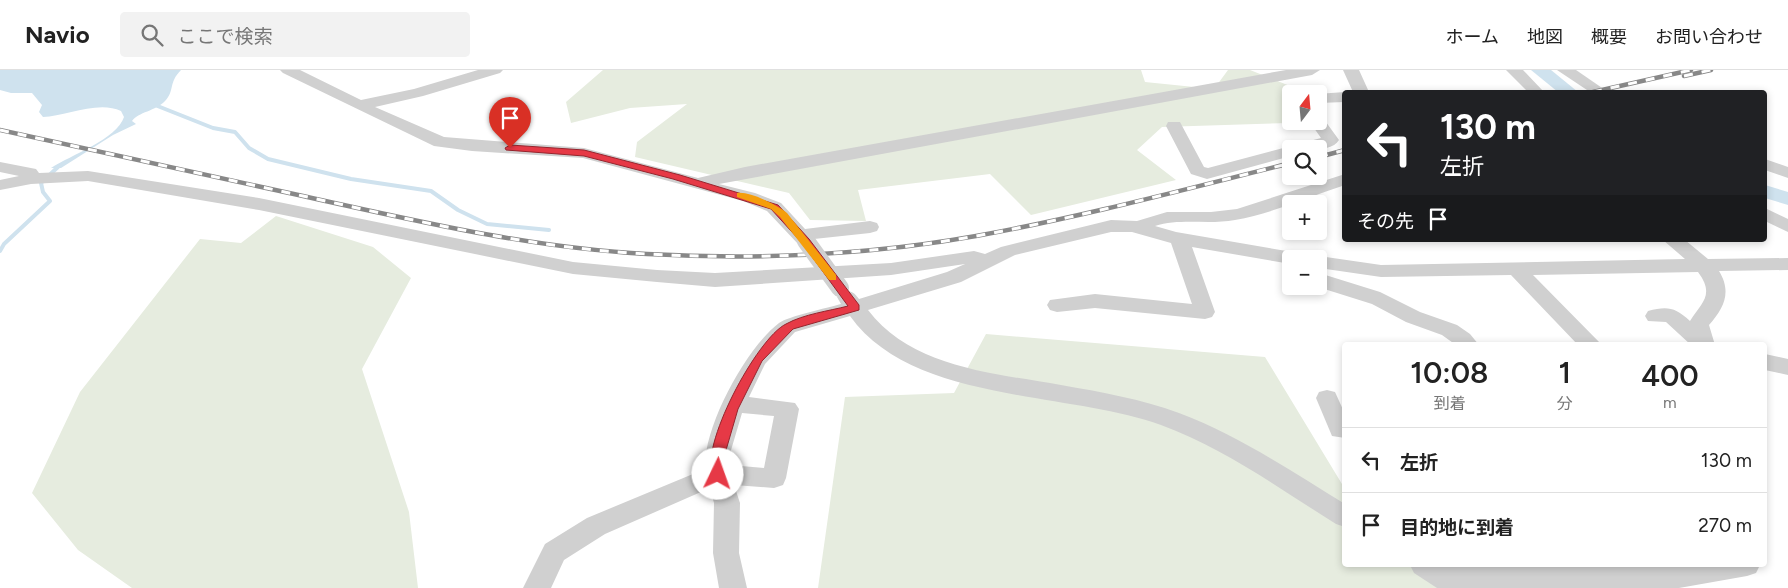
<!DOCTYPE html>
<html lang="ja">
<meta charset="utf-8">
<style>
:root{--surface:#fff;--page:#f2f2f2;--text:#222;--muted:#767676;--line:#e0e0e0}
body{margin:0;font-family:Figtree,"Noto Sans JP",sans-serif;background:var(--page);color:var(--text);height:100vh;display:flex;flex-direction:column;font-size:19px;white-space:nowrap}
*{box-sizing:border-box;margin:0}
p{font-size:16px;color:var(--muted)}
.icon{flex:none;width:28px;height:28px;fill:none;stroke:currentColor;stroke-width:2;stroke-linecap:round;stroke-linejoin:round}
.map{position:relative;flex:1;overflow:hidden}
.side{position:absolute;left:1342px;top:272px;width:425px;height:225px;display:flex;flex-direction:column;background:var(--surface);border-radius:5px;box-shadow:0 2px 8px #0003}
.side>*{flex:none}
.guide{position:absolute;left:1342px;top:20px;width:425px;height:152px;border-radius:5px;box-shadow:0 2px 8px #0003;background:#202124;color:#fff;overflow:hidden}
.needle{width:32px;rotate:16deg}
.tools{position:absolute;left:1282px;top:15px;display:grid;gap:10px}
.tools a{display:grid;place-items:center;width:45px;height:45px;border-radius:5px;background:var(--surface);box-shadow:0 2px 8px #0003;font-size:25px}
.pin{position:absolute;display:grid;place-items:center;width:42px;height:42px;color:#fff;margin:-51px -21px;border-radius:50% 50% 50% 0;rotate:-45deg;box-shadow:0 0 5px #0007}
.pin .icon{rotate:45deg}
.me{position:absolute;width:55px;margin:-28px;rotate:3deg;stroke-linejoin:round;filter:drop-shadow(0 0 4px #0008)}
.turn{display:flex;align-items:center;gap:18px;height:105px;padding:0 15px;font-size:22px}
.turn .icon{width:65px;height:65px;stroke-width:2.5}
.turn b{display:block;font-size:35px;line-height:42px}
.then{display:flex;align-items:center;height:48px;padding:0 15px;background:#0003;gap:10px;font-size:19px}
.eta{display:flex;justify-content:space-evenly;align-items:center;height:85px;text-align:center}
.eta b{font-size:30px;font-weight:600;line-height:35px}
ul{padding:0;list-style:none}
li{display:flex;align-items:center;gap:15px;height:65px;padding:0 15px;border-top:1px solid var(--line)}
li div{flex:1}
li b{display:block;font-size:19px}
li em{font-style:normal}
header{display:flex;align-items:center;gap:30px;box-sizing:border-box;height:70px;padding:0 25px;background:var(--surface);border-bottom:1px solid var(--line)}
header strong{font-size:24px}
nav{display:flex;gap:28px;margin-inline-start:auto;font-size:18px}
.search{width:350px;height:45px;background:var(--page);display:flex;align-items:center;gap:12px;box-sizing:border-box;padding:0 18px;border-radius:5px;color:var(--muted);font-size:19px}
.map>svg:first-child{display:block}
</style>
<header>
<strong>Navio</strong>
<div class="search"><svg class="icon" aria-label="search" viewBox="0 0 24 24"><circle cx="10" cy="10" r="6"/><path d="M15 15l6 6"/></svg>ここで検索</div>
<nav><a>ホーム</a><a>地図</a><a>概要</a><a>お問い合わせ</a></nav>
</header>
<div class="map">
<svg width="1788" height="518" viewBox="0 0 1788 518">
<rect width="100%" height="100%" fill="#fff"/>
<g fill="#e6ecdf">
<polygon points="603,0 1141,0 1145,12 1214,19 1228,0 1250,0 1300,20 1299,24 1291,24 1291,46 1289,53 1162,57 1137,80 1176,110 1031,145 990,104 858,120 866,151 810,150 789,123 635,87 637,72 687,34 630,38 571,53 566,32"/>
<polygon points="276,146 373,177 411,208 362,299 409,442 418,518 132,518 78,480 32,423 80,322 200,169 241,173"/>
<polygon points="986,264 1265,287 1345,419 1345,495 1420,495 1444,518 818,518 845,327 954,323"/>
</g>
<path fill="#cfe2ee" d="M 0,0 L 181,0 C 168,13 175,21 165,31 C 156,41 138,42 132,51 L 136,54 L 113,65 L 61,98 L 51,98 C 71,85 117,69 124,47 L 121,41 C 99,30 65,46 43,47 L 39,42 L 42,35 L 32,23 L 11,23 L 0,20 Z"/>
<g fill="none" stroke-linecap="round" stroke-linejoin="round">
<g stroke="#cfe2ee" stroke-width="4">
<polyline points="155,35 213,58 235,62 249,78 268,89 351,109 431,121 458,140 487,154 549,160"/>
<polyline points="0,181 4,174 50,131 43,122 41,113 59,96"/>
</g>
<g fill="#cfe2ee" fill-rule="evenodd">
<polygon points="1531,0 1551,0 1578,22 1558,22"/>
<polygon points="1765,115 1788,122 1788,135 1765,128"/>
</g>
<g fill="#d0d0d0" fill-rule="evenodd">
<polygon points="280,0 300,0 361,30 414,19 478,0 503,0 500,3 423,26 375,37 444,67 584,78 698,108 745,97 1286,0 1320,0 1312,5 719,114 755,123 781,133 805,159 870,151 877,153 879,157 877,161 870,163 814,169 813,175 799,175 767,141 743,131 583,88 472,81 434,76 283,3"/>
<polygon points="1343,0 1359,0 1369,22 1353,22"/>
<polygon points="1506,0 1523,0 1544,22 1528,22"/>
<polygon points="1557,0 1576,0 1608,22 1590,22"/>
<polygon points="1345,22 1345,32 1319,33 1319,24 1317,24"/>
<path d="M 1319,46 L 1323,48 L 1339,70 C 1331,83 1305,79 1291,79 L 1291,86 L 1207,109 L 1191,104 L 1166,56 L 1168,52 L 1180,52 L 1204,97 L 1208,98 L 1321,68 L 1309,51 L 1319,51 Z"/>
<polygon points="1765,89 1788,97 1788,108 1765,100"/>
<path d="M 0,92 L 36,99 L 39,103 L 88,101 L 259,128 L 573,192 L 657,200 L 715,203 L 891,193 L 974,181 L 985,184 L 1001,177 L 1111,150 L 1137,151 L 1167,142 L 1211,142 L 1237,139 L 1345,104 L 1345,115 C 1308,127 1274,143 1235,150 C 1209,155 1180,148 1155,156 L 1176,162 L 1298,183 L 1305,185 L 1308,189 L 1291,189 L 1291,194 L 1192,177 L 1215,242 L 1212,247 L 1205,249 L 1095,238 L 1057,242 L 1050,240 L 1047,235 L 1050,230 L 1095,224 L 1192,234 L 1171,173 L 1132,162 L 1111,162 L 1015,185 L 961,212 L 868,240 C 912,298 994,303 1061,315 C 1101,322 1141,329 1179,343 C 1238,365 1291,401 1345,434 L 1345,457 L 1336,454 C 1280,419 1224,378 1161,355 C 1066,321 912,333 850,246 L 795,262 L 765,294 L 749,327 L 795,333 L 799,339 L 786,408 L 783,415 L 774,418 L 734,415 L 740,433 L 739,483 L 747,518 L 719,518 L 713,483 L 714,433 L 710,418 L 605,464 L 564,490 L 551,518 L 523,518 L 545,474 L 587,448 L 705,399 C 703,357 746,278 779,253 C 789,246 827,238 841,234 L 837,227 L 840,222 C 849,220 853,221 859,229 L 947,202 L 965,194 L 891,205 L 715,217 L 657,212 L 573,204 L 259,140 L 88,111 L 31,114 L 0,120 L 0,110 L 19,106 L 0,102 ZM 742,343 L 774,346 L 764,398 L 730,395 L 729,387 Z"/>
<polygon points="1765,138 1788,149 1788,162 1765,151"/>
<path d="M 1663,170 L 1685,170 L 1708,189 L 1788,188 L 1788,200 L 1719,201 C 1732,222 1724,238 1709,255 L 1715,275 L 1691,275 L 1666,252 L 1648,251 L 1645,246 L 1648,241 C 1667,236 1675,237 1690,251 C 1702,232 1715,225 1698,202 L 1533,205 L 1602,275 L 1578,275 L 1511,205 L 1381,207 L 1319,198 L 1319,189 L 1311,189 L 1319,186 L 1381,195 L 1685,189 Z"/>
<polygon points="1319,203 1380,222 1420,242 1457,255 1470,264 1479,275 1456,275 1442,265 1406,252 1372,234 1318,217"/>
<polygon points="1765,284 1788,289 1788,305 1765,300"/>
<polygon points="1327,320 1335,322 1345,344 1345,368 1332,366 1316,328 1319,322"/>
<polygon points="1410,495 1446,495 1450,497 1760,495 1756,503 1747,506 1679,518 1437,518 1414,503"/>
</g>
<defs>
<g id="rail">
<polyline points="1684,6 1711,0"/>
<polyline points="1593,22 1691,0"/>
<path d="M 0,60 C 101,82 202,104 303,126 C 417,151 531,178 647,184 C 756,190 869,185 976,166 C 1082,147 1186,119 1291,93"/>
<polyline points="1319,87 1345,80"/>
</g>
</defs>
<use href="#rail" stroke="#888" stroke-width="4.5"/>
<use href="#rail" stroke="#fff" stroke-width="3" stroke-dasharray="9" stroke-linecap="butt"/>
<polyline stroke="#d0d0d0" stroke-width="18" points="806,171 840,218"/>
</g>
<path fill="#e63946" stroke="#96252e" d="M 510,75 L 584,80 L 680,105 L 778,135 L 809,169 L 859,235 L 859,240 L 793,259 L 762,291 L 738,339 L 724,387 L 723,407 L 713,407 C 698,378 757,268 786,254 C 804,244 829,241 848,236 L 802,173 L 771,139 L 673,109 L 584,86 L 506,80 L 505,78 Z"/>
<path fill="#f59e0b" d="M 737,123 C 750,121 777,135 787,143 L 836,205 L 836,210 L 829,210 L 780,147 L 771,139 L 737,127 Z"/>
</svg>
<div class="tools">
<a><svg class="needle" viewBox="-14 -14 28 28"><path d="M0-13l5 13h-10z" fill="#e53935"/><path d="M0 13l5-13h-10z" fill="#767676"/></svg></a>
<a><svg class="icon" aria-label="search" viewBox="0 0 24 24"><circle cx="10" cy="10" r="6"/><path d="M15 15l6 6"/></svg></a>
<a>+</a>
<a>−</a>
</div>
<div class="pin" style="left:510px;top:78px;background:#d93025"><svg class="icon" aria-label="arrive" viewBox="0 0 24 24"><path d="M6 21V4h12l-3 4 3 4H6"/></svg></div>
<svg class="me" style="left:718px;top:404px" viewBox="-20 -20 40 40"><circle r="19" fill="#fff"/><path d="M0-13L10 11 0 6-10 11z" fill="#e63946"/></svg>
<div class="guide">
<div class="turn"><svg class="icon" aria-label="left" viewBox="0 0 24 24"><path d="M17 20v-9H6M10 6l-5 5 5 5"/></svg><div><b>130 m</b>左折</div></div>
<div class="then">その先<svg class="icon" aria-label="arrive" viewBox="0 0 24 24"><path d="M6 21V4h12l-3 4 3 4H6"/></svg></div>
</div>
<section class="side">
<div class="eta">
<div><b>10:08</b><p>到着</p></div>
<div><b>1</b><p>分</p></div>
<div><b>400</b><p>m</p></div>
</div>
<ul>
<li><svg class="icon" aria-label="left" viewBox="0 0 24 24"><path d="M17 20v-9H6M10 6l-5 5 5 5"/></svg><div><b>左折</b></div><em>130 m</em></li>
<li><svg class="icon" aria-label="arrive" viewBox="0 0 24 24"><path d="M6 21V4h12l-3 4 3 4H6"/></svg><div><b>目的地に到着</b></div><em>270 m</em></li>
</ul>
</section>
</div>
